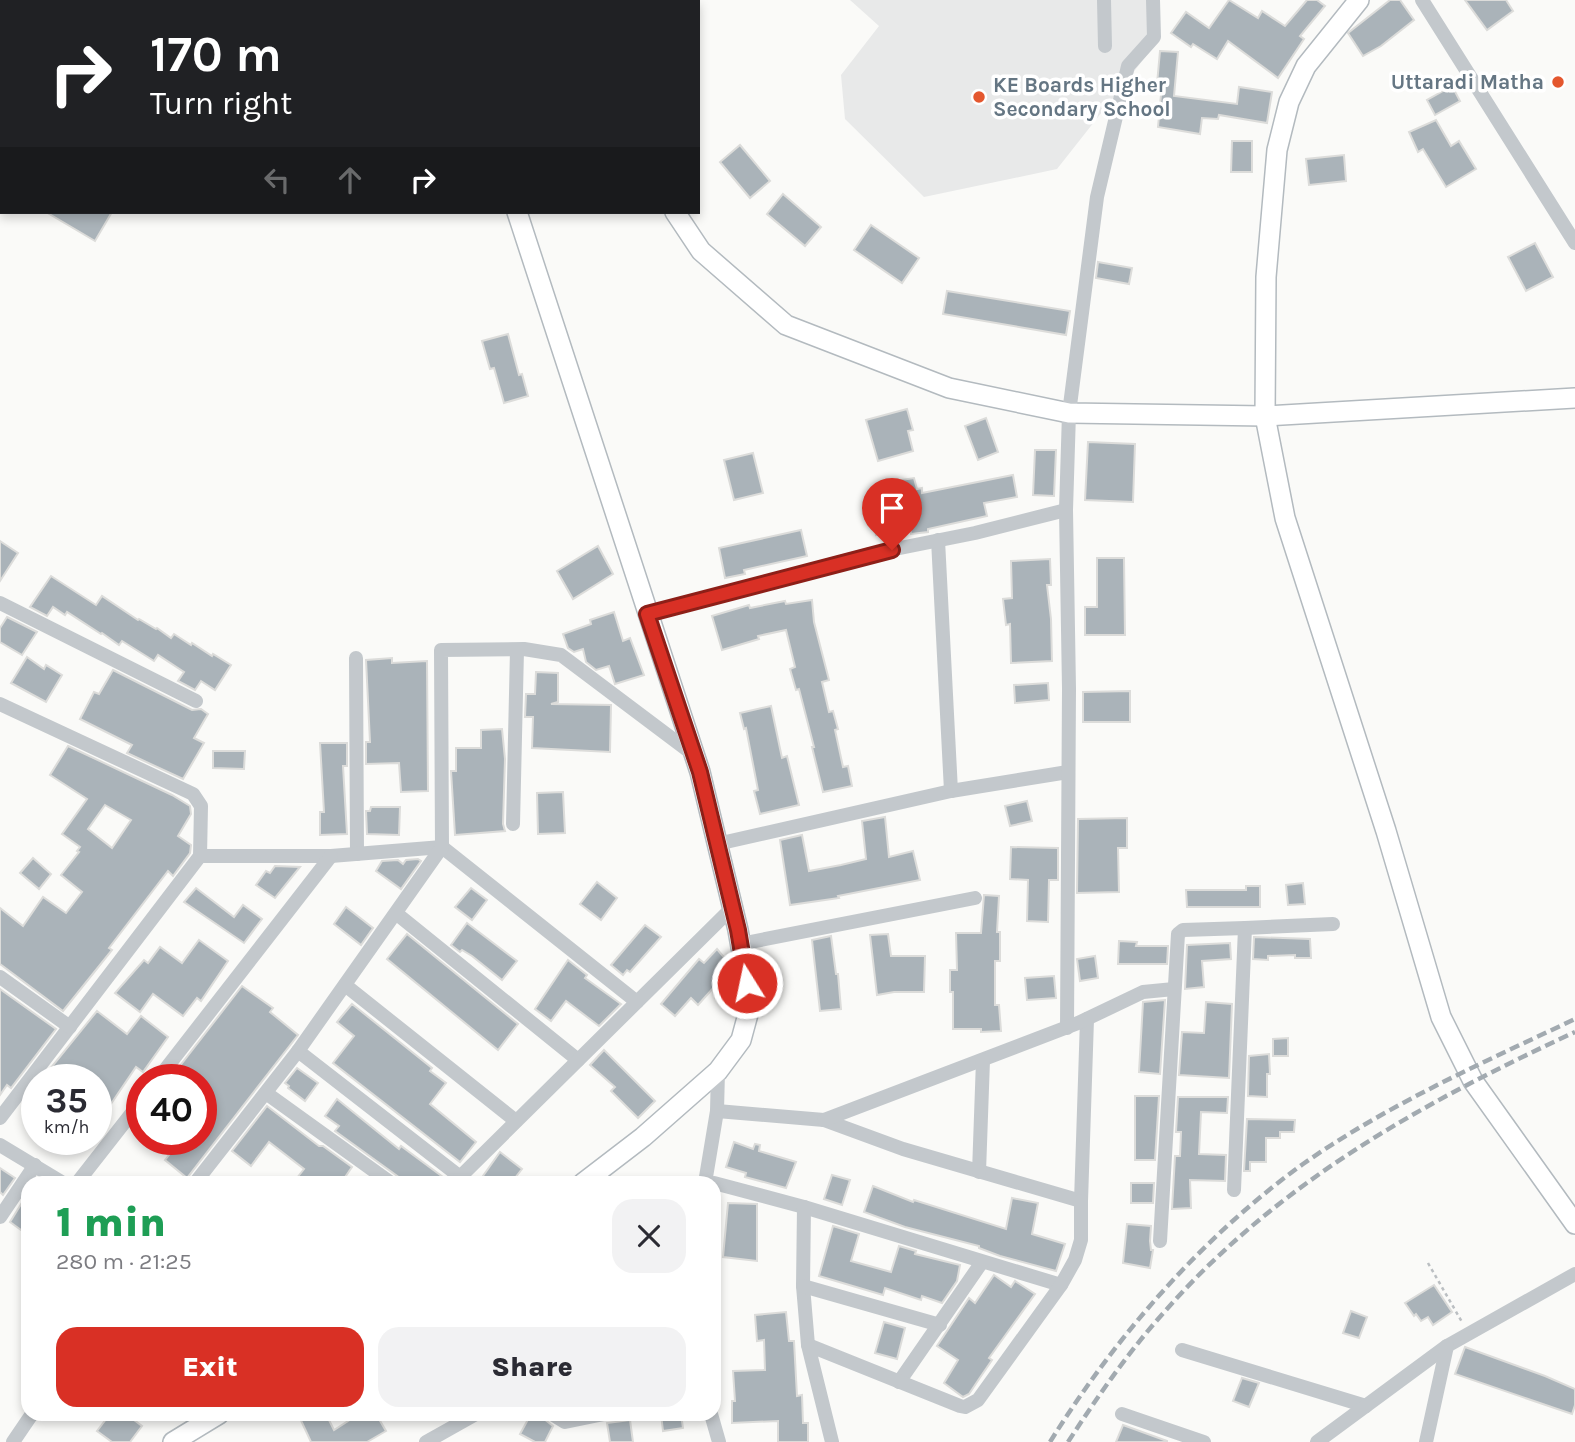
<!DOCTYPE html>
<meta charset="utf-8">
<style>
:root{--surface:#fff;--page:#f2f2f3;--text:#2b2b33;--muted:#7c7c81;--accent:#d93025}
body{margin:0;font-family:Karla,sans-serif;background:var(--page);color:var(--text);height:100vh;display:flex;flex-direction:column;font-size:26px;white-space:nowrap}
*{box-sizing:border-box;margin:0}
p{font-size:23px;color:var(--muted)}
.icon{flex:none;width:38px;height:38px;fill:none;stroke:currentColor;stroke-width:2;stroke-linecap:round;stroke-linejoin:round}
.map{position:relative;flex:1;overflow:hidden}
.details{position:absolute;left:21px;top:1176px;width:700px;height:245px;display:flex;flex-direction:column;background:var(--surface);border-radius:21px;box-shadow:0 4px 10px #0003}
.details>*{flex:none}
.top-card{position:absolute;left:0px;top:0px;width:700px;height:214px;box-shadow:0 4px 10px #0003;background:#202124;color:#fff;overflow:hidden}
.speed{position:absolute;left:21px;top:1064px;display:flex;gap:14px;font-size:35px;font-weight:700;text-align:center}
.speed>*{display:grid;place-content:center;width:91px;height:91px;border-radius:50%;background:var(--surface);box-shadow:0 4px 10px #0003;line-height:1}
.speed small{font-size:18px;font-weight:400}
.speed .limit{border:10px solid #d22;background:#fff;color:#111}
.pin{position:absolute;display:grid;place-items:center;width:60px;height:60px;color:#fff;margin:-72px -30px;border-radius:50% 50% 50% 0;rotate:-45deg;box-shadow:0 0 7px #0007}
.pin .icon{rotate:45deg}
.me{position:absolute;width:77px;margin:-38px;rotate:350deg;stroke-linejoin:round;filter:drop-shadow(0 0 5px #0008)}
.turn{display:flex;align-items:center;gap:24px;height:147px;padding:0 35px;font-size:32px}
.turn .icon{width:91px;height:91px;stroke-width:2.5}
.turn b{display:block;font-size:49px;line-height:60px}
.lanes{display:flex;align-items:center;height:66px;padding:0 35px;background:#0003;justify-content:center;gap:35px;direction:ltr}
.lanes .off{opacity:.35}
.round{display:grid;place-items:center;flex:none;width:74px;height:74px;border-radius:21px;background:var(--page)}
.headline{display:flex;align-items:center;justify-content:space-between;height:119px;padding:0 35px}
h1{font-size:42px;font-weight:800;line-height:52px;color:#1e9e55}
.button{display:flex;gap:14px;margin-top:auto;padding:14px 35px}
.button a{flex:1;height:80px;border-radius:21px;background:var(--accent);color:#fff;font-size:28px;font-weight:800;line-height:80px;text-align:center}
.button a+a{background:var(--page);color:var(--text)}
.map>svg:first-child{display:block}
</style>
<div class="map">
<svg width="1575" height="1442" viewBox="0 0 1575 1442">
<rect width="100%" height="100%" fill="#fafaf8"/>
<polygon fill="#e8e9e9" points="850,0 1156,0 1154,46 1057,169 924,197 845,119 841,75 879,26"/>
<g fill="#aab3b9" stroke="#dcdcda" stroke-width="2" fill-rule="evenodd">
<polygon points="1229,0 1258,18 1262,11 1285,26 1307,0 1317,0 1325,6 1300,36 1304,39 1278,78 1228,41 1217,59 1193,44 1191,47 1171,33 1186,12 1209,28"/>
<polygon points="1390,0 1400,0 1414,20 1381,46 1363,56 1348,33"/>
<polygon points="1465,0 1506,0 1513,11 1487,30"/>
<polygon points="1160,51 1178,52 1174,96 1237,104 1239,87 1272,92 1267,123 1219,115 1218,119 1202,118 1200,134 1158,127 1162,84 1157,84"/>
<polygon points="1452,86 1460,101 1435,115 1427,100"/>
<polygon points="1436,120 1451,146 1459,141 1476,169 1446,187 1423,149 1418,152 1409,132"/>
<polygon points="1232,141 1252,141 1252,172 1231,172"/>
<polygon points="740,145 770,181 750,198 720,162"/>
<polygon points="1344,155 1346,181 1309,185 1306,159"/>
<polygon points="783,194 821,227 805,246 767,214"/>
<polygon points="46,212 112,212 95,241"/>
<polygon points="871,225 919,258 902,283 854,250"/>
<polygon points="1535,243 1553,277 1526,291 1508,257"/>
<polygon points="1098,262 1132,268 1129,284 1096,278"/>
<polygon points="947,291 1070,311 1066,335 943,314"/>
<polygon points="508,334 519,375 522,374 528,396 504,403 494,368 490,369 482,341"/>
<polygon points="907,409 913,430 908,431 913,451 878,461 866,420"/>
<polygon points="986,418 998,452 978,460 965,426"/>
<polygon points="1088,442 1135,444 1133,502 1085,500"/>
<polygon points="1035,450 1056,450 1054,496 1033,495"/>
<polygon points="753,453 763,493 734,500 724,460"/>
<polygon points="1013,475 1017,497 984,503 987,516 928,529 928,532 911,534 910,529 876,535 873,516 906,509 901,480 914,478 917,489 922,488 922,493"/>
<polygon points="801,530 807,556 744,570 745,574 725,578 719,548"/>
<polygon points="0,541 18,553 0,581"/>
<polygon points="598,546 613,574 573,599 557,571"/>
<polygon points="1097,558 1124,558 1125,635 1085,635 1085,607 1097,607"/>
<polygon points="1050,559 1051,585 1047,585 1051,619 1052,661 1011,663 1010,624 1006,625 1003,599 1012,598 1011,561"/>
<polygon points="51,576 96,605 102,596 138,620 139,619 156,629 157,628 171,638 174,634 191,645 192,643 212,656 213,654 231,665 215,690 201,681 195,690 178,681 184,672 158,655 154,661 122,641 119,645 102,633 101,634 67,612 65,615 53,607 47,616 30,607"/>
<polygon points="812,600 814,622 829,680 822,682 829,712 833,711 838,729 835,730 843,767 848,766 852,786 823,792 812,747 814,747 799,689 796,690 790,669 795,667 786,630 758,636 759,639 722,650 712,616 749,605 750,608 785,601 786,604"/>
<polygon points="614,612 623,641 630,638 644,675 615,684 609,666 596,670 586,662 583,649 574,652 568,648 563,634 591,624 590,620"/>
<polygon points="7,617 37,632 22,655 0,642 0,628"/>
<polygon points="27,657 44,669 46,665 62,675 46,702 11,683"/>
<polygon points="392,658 392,663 427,661 428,791 401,792 399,763 366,764 366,742 370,742 366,660"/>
<polygon points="113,670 192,710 201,709 208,714 194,738 204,743 183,779 127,753 132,745 80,719 94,692 99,694"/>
<polygon points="536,672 558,673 558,702 551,704 611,705 610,752 532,748 533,717 525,717 526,694 535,694"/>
<polygon points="1048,683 1049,700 1015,703 1014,685"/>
<polygon points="1130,691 1130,722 1083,722 1083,692"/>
<polygon points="771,706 782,758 787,756 799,805 760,814 754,791 758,790 746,728 744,729 740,713"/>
<polygon points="502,729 505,759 503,824 505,831 455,835 451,771 456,771 456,748 481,748 481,730"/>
<polygon points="320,743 347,743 347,766 343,766 347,834 320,835 320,812 324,812"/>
<path d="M 68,746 L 172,795 L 190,806 L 191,814 L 178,836 L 191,845 L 190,853 L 173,876 L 168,871 L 109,948 L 112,950 L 63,1011 L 0,964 L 0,908 L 23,926 L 43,897 L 66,913 L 82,892 L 61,875 L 79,852 L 77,851 L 80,847 L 62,834 L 87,799 L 50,775 ZM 105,805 L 131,820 L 112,848 L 88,829 Z"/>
<polygon points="213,751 245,751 244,769 213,768"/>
<polygon points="563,792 565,833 538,834 537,793"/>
<polygon points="1027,801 1032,821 1010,826 1005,806"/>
<polygon points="371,807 400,807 399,835 367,834 366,811 370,811"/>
<polygon points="885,817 889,857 913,851 920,880 838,896 839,898 790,905 780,840 802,835 809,871 841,865 866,859 862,821"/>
<polygon points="1127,818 1127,848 1118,848 1119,892 1077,893 1078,819"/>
<polygon points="1011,847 1058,848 1058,880 1049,880 1048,922 1027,921 1028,880 1010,879"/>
<polygon points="33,858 51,874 39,889 20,873"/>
<polygon points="418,859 421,861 401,889 376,871 382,861 398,860 403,864 406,860"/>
<polygon points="275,866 300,867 275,898 256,885 266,871 270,873"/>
<polygon points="597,882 617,898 601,920 580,904"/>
<polygon points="1303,883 1305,904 1288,905 1286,885"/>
<polygon points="1246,886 1260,886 1260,907 1187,907 1186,890 1246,890"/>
<polygon points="196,888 234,917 243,905 262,919 244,943 184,902"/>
<polygon points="471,888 487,900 472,920 455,907"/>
<polygon points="984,895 999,896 997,932 1000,932 1000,961 995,961 995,1005 999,1005 1001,1031 981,1032 981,1029 953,1029 953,992 950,992 950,970 957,970 956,933 981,933"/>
<polygon points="346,907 373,928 361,945 334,924"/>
<polygon points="467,923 517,961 502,980 472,956 462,950 460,952 451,945"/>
<polygon points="645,925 661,937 630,972 627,970 623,975 611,965"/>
<polygon points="407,934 518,1024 498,1050 387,959"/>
<polygon points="888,934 891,956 925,956 924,992 894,992 877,995 870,935"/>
<polygon points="831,936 836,974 838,974 841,1009 820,1011 812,940"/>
<polygon points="1254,937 1310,939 1311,958 1295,958 1295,955 1268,956 1268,960 1253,959"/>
<polygon points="199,940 228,961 201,1001 197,998 183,1016 153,994 140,1012 115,993 144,960 148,963 160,947 182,963"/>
<polygon points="1119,941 1137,942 1136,946 1168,946 1167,964 1118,964"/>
<polygon points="1230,943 1231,959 1202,961 1204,987 1185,989 1187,945"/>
<polygon points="717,949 732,967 698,1005 691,998 675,1016 661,1004 699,959 704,963"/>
<polygon points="1095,956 1098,978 1080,981 1077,959"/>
<polygon points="568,960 587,975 585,978 621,1004 599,1026 566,1001 551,1021 535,1009"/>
<polygon points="1054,976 1056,998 1027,1000 1025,978"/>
<polygon points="242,986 273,1008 270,1012 298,1035 187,1178 165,1160 169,1155 148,1139 201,1139 201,1080 169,1080"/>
<polygon points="0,989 56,1029 11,1088 7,1085 0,1095"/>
<polygon points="1165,1000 1160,1074 1139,1072 1143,1002"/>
<polygon points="1206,1002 1232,1004 1229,1078 1179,1075 1182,1032 1204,1033"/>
<polygon points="352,1004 432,1068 430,1071 446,1083 430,1104 476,1142 460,1162 333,1063 354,1036 337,1022"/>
<polygon points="97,1011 127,1034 141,1016 168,1037 143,1072 136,1067 96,1126 96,1080 41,1080"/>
<polygon points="1288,1038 1288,1056 1273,1056 1273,1039"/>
<polygon points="604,1050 655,1101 638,1118 611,1091 615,1087 590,1065"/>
<polygon points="1269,1054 1270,1074 1267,1074 1267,1097 1248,1096 1249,1056"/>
<polygon points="297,1068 318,1083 305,1101 288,1088 289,1086 285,1083"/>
<polygon points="37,1086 37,1107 27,1099"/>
<polygon points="1135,1096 1159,1096 1155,1160 1135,1160"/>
<polygon points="1178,1097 1228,1097 1227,1113 1201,1112 1199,1154 1226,1155 1225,1181 1190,1180 1191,1208 1172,1209 1175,1156 1180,1156 1181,1132 1176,1132"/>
<polygon points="337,1099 399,1149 401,1146 451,1183 407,1183 335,1131 339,1126 325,1116"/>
<polygon points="267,1106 319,1146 323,1146 352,1167 341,1183 293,1183 304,1169 269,1142 251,1166 232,1151"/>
<polygon points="1247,1119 1295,1120 1294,1132 1280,1132 1280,1138 1266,1138 1266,1162 1250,1162 1250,1171 1244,1171"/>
<polygon points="734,1142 753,1149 755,1144 760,1145 759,1151 796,1162 786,1188 745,1177 746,1173 726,1167"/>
<polygon points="500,1152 522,1169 511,1183 478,1183"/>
<polygon points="0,1168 15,1178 3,1195 0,1192"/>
<polygon points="832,1175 850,1180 842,1205 824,1199"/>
<polygon points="1131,1183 1154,1183 1153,1203 1131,1203"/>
<polygon points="873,1186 913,1202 914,1200 1006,1229 1012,1198 1038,1203 1032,1234 1065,1244 1056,1271 1000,1256 979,1248 979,1246 905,1227 864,1212"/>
<polygon points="28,1193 28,1235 10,1222"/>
<polygon points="728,1203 757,1204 757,1261 723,1257"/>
<polygon points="1127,1224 1151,1226 1150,1241 1151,1250 1153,1250 1150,1268 1123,1263"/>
<polygon points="833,1226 859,1234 851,1261 891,1272 899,1246 916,1251 915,1254 960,1265 957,1281 942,1303 922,1296 921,1300 885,1288 883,1295 819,1276"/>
<polygon points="994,1275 1011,1287 1015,1281 1035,1294 989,1358 992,1360 979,1379 969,1394 963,1397 944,1383 958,1360 937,1346 969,1298 975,1303"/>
<polygon points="1434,1285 1452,1312 1433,1325 1428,1317 1421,1321 1416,1314 1414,1316 1405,1303"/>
<polygon points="1351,1311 1367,1317 1359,1338 1343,1333"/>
<polygon points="786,1312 789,1341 794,1341 797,1396 802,1395 803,1423 808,1423 808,1442 778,1442 778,1421 732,1423 732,1401 735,1401 733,1371 765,1370 764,1340 757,1341 755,1315"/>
<polygon points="884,1322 905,1328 897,1359 875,1353"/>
<polygon points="1465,1347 1545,1376 1575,1389 1575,1405 1572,1414 1455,1374"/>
<polygon points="1242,1378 1259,1383 1249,1407 1233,1401"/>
<polygon points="110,1414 126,1414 142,1426 130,1442 112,1442 97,1431"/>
<polygon points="298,1414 326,1414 334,1430 359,1414 376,1414 386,1431 367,1442 311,1442"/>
<polygon points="531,1414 542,1414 544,1419 553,1426 545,1442 535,1442 520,1434"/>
<polygon points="661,1414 681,1414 683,1428 663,1431"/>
<polygon points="630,1420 633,1442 610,1442 607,1423"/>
<polygon points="1123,1425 1167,1441 1167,1442 1116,1442"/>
</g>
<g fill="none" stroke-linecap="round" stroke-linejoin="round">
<defs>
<g id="secondary">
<polyline points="457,0 457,2"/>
<polyline points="579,0 579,2"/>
<polyline points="1359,0 1306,66 1289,102 1277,150 1266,277 1265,416 1285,518 1386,831 1441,1017 1473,1081 1575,1224"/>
<polyline points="108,2 109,0"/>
<polyline points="0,192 2,189"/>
<polyline points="517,212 700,772 738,930 751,1003 741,1040 718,1071 643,1137 583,1183"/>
<polyline points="675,212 701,251 786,325 949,388 1069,413 1265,416 1575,398"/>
<polyline points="173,1442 219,1414"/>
</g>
</defs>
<use href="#secondary" stroke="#b3babf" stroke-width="22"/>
<polyline stroke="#bbbfc2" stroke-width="2.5" stroke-dasharray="3.5 3.5" stroke-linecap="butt" points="1428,1263 1462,1322"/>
<g stroke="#c3c8cc" stroke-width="14">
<polyline points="1104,0 1105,46"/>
<polyline points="1422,0 1575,243"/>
<polyline points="938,540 951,791"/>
<polyline points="0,603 196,701"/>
<polyline points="647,614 870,554 975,533 1066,510"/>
<polyline points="356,658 357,854"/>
<polyline points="0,704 193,794 201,806 200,856 0,1118"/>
<polyline points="513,824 517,650"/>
<polyline points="717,844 951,791 1068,772"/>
<polyline points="200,856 331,856 442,847 637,1002"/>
<polyline points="397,914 578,1060"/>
<polyline points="1245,928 1333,924"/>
<polyline points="740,944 975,898"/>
<polyline points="0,977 70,1027"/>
<polyline points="345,985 516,1121"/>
<polyline points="1067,1028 1069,689 1066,510 1069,413 1097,197 1128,66 1154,37 1153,0"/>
<polyline points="298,1051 468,1183"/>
<polyline points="157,1080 331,856"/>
<polyline points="266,1093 391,1183"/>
<polyline points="717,1111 824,1120 903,1149 1081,1201 1087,1019"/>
<polyline points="824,1120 1078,1023 1143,992 1174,989"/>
<polyline points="0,1145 63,1183"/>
<polyline points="979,1172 983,1060"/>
<polyline points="460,1177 732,908"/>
<polyline points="77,1183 142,1100"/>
<polyline points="195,1183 298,1051 442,847 441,650 524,649 561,655 694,755"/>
<polyline points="705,1183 717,1111 718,1071"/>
<polyline points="714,1183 804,1207 1061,1285"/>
<polyline points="804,1207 803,1286 808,1345"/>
<polyline points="0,1217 35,1165"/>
<polyline points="1160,1241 1178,934 1183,930 1245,928 1234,1190"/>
<polyline points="803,1286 940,1325"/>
<polyline points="1182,1350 1366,1406"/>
<polyline points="899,1382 982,1262"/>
<polyline points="552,1414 565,1422 604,1414"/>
<polyline points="711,1414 719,1442"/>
<polyline points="1122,1414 1204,1442"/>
<polyline points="13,1442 32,1414"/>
<polyline points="426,1442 476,1414"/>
<polyline points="832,1442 808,1345 960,1406 965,1407 978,1400 1061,1285 1075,1260 1081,1240 1081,1201"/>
<polyline points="1317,1442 1447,1346 1575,1274"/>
<polyline points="1426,1442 1447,1346"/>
</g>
<use href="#secondary" stroke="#fff" stroke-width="19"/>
<g stroke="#a2aab0" stroke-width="4.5" stroke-dasharray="10 5" stroke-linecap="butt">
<path d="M 1050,1442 C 1116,1336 1202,1237 1303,1164 C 1387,1105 1482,1063 1575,1019"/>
<path d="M 1068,1442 C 1098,1396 1129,1351 1166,1310 C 1279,1182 1422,1103 1575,1032"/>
</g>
</g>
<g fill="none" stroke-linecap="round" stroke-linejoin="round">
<defs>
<polyline id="route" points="747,983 738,930 700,772 647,614 892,550"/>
</defs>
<use href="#route" stroke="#8d1f18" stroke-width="18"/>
<use href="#route" stroke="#d93025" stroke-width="12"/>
</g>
<g fill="#e4572e" stroke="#fff" stroke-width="2.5">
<circle cx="1558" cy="82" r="7"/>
<circle cx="979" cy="97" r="7"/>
</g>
<g text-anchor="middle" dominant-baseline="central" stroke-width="7" stroke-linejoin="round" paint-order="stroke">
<g font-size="21" font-weight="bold" fill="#657683" stroke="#fff" text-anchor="end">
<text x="1544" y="82">Uttaradi Matha</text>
<text x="993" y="85" text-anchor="start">KE Boards Higher<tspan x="993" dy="24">Secondary School</tspan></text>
</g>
</g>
</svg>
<div class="speed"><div>35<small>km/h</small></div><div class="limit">40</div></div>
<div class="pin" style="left:892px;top:550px;background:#d93025"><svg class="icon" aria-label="arrive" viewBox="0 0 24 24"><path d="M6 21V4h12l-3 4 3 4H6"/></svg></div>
<svg class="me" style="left:747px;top:983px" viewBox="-20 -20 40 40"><circle r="17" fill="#d93025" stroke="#fff" stroke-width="3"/><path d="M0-11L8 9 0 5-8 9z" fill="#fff"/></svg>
<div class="top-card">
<div class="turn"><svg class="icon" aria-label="right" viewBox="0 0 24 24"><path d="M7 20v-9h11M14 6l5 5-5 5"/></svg><div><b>170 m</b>Turn right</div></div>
<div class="lanes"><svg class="icon off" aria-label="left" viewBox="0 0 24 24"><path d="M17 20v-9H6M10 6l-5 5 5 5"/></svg><svg class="icon off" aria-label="ahead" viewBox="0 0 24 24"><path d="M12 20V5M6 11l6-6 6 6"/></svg><svg class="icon" aria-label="right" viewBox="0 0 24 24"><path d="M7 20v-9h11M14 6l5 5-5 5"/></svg></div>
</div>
<section class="details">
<div class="headline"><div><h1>1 min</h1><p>280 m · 21:25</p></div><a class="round"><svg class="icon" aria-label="close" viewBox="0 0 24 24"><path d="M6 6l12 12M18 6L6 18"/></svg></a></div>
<div class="button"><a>Exit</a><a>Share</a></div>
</section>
</div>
